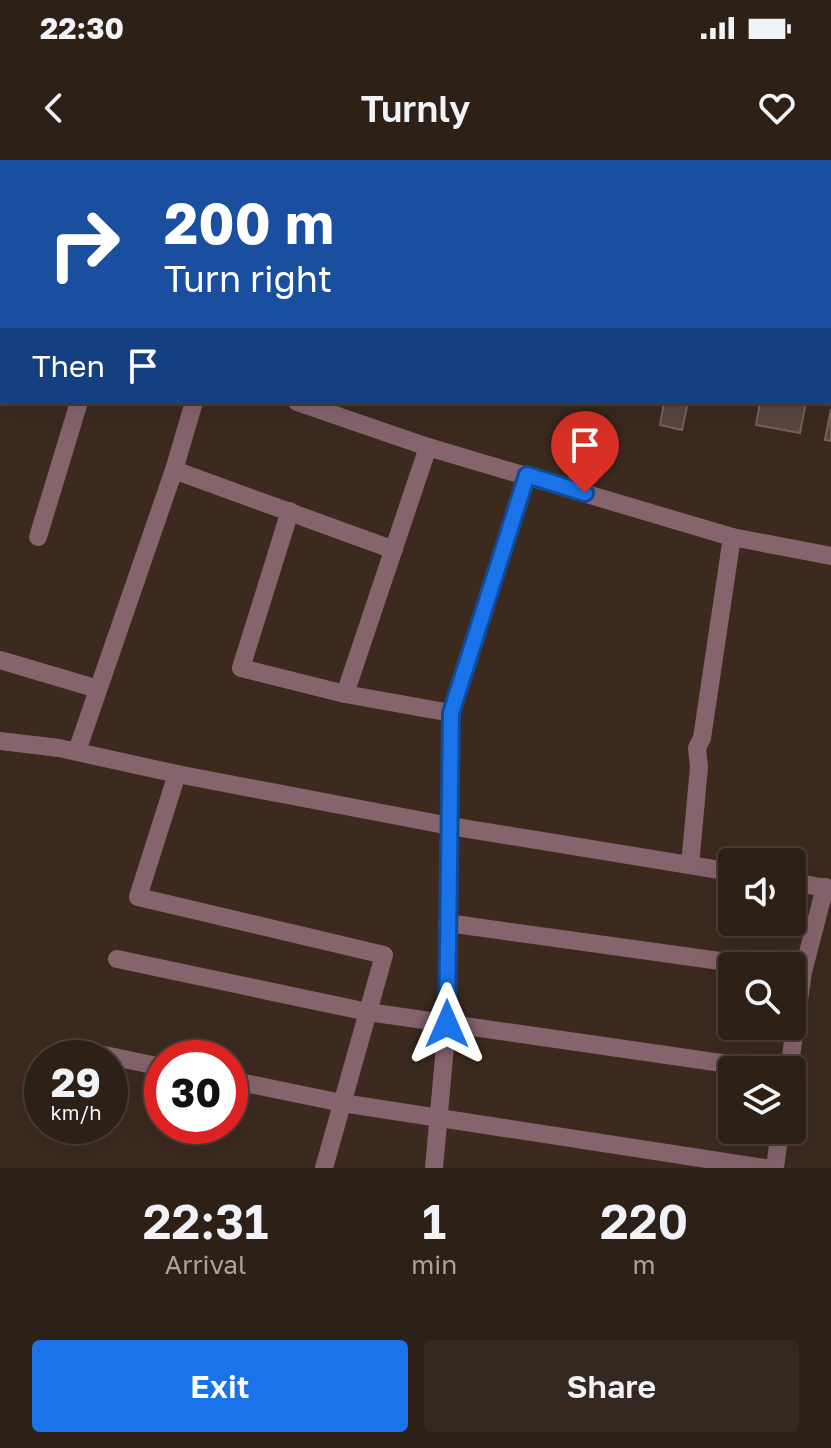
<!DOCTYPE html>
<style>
:root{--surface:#2d2017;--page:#352820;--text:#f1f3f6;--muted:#a7a3a1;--line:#483e36;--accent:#1a73e8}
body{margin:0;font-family:"Golos Text",sans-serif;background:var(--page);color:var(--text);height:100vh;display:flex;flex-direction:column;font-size:30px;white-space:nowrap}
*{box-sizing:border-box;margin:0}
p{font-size:26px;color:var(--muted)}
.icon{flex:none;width:44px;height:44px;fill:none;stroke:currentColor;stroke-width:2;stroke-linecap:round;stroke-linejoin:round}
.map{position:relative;height:1008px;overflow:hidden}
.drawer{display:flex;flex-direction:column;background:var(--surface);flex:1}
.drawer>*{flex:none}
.guide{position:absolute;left:0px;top:0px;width:832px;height:244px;box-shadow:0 8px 32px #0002,0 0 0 2px var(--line);background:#1a4fa0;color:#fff;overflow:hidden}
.controls{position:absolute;left:718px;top:688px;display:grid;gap:16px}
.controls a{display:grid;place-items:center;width:88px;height:88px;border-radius:8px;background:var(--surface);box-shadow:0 8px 32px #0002,0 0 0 2px var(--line);font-size:40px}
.speed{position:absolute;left:24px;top:880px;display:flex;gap:16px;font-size:40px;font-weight:700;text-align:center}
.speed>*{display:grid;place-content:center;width:104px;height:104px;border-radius:50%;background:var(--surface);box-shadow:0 8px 32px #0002,0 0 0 2px var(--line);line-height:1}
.speed small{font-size:20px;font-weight:400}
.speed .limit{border:12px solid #d22;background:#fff;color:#111}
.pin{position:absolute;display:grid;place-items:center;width:68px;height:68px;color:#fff;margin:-82px -34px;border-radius:50% 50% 50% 0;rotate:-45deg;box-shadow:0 0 8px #0007}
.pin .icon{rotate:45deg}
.me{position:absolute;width:88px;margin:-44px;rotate:0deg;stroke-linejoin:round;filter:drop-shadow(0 0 6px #0008)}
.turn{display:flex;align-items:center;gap:28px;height:168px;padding:0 32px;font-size:36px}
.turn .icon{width:104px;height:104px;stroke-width:2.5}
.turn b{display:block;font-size:56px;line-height:68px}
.then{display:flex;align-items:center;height:76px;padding:0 32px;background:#0003;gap:16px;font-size:30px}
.eta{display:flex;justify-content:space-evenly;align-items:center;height:136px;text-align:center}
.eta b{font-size:48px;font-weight:600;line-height:56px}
.button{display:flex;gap:16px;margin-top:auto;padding:16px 32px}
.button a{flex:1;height:92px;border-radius:8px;background:var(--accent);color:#fff;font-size:32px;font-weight:600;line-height:92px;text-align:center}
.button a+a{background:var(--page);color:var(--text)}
.status{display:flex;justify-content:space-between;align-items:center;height:56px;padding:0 40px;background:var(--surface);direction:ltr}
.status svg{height:22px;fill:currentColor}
header{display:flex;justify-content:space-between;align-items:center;height:104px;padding:0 32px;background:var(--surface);font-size:36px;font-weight:600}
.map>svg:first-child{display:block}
</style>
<div class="status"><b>22:30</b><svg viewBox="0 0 49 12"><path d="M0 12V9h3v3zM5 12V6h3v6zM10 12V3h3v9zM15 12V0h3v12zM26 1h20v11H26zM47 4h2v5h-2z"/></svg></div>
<header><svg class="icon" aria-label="back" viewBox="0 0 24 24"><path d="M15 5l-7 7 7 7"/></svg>Turnly<svg class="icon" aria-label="heart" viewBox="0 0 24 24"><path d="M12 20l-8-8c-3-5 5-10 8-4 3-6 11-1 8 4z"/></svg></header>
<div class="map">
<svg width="831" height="1008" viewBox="0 0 831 1008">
<rect width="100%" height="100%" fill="#3c2a1f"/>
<polygon fill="#305927" points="449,0 831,0 831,2 758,0 697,2 459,2"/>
<g fill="#5b463f" stroke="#78615a" stroke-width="2">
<polygon points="295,0 353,0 352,2 301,2"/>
<polygon points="664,242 688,242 682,270 660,265"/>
<polygon points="760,242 806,242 800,273 756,265"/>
<polygon points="831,249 831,281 825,280"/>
</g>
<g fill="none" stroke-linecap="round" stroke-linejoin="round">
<g stroke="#86646e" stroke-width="9">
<polyline points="518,0 531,2"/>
<polyline points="644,2 653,0"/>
</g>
<g stroke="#86646e" stroke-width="18">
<polyline points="0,89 2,90"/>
<polyline points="0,150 2,143"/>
<polyline points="297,242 428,287 732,377 831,396"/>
<polyline points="174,310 394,390"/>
<polyline points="290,351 241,508 345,534 451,553"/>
<polyline points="38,377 79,242"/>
<polyline points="0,500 98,529"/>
<polyline points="345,534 428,287"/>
<polyline points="0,581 59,588 177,614 450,666 732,712"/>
<polyline points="77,591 174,310 194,242"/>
<polyline points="177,614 138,737 384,795 324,1008"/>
<polyline points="690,705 699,607 697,588 702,578 732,377"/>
<polyline points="792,722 831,729"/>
<polyline points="447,763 756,806"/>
<polyline points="117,799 368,852 770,910"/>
<polyline points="71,888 162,907"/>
<polyline points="789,910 803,812 825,727"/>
<polyline points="230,920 342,943 765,1008"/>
<polyline points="434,1008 447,864 451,553 527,315"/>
<polyline points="775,1008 780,970"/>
</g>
</g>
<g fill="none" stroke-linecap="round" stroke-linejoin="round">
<defs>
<polyline id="route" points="447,864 451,553 527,315 585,333"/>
</defs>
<use href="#route" stroke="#114b97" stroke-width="20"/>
<use href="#route" stroke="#1a73e8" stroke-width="14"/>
</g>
</svg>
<div class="controls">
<a><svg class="icon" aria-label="sound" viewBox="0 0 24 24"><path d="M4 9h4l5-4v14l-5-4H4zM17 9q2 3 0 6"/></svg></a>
<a><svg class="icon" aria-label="search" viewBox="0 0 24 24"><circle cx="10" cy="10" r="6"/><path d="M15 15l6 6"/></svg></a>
<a><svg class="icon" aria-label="layers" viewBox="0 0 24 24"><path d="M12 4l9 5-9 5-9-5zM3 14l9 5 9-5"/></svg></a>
</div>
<div class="speed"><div>29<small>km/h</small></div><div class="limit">30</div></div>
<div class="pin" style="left:585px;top:333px;background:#d93025"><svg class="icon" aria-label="arrive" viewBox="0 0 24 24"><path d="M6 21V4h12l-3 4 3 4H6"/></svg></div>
<svg class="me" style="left:447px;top:864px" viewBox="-20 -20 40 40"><path d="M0-17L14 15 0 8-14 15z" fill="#1a73e8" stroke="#fff" stroke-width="4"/></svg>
<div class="guide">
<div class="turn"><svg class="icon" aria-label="right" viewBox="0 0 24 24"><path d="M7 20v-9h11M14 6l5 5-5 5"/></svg><div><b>200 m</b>Turn right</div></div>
<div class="then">Then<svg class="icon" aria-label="arrive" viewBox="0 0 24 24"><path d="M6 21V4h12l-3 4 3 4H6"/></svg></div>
</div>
</div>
<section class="drawer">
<div class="eta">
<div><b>22:31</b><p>Arrival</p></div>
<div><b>1</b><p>min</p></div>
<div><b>220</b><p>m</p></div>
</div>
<div class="button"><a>Exit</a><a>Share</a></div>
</section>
